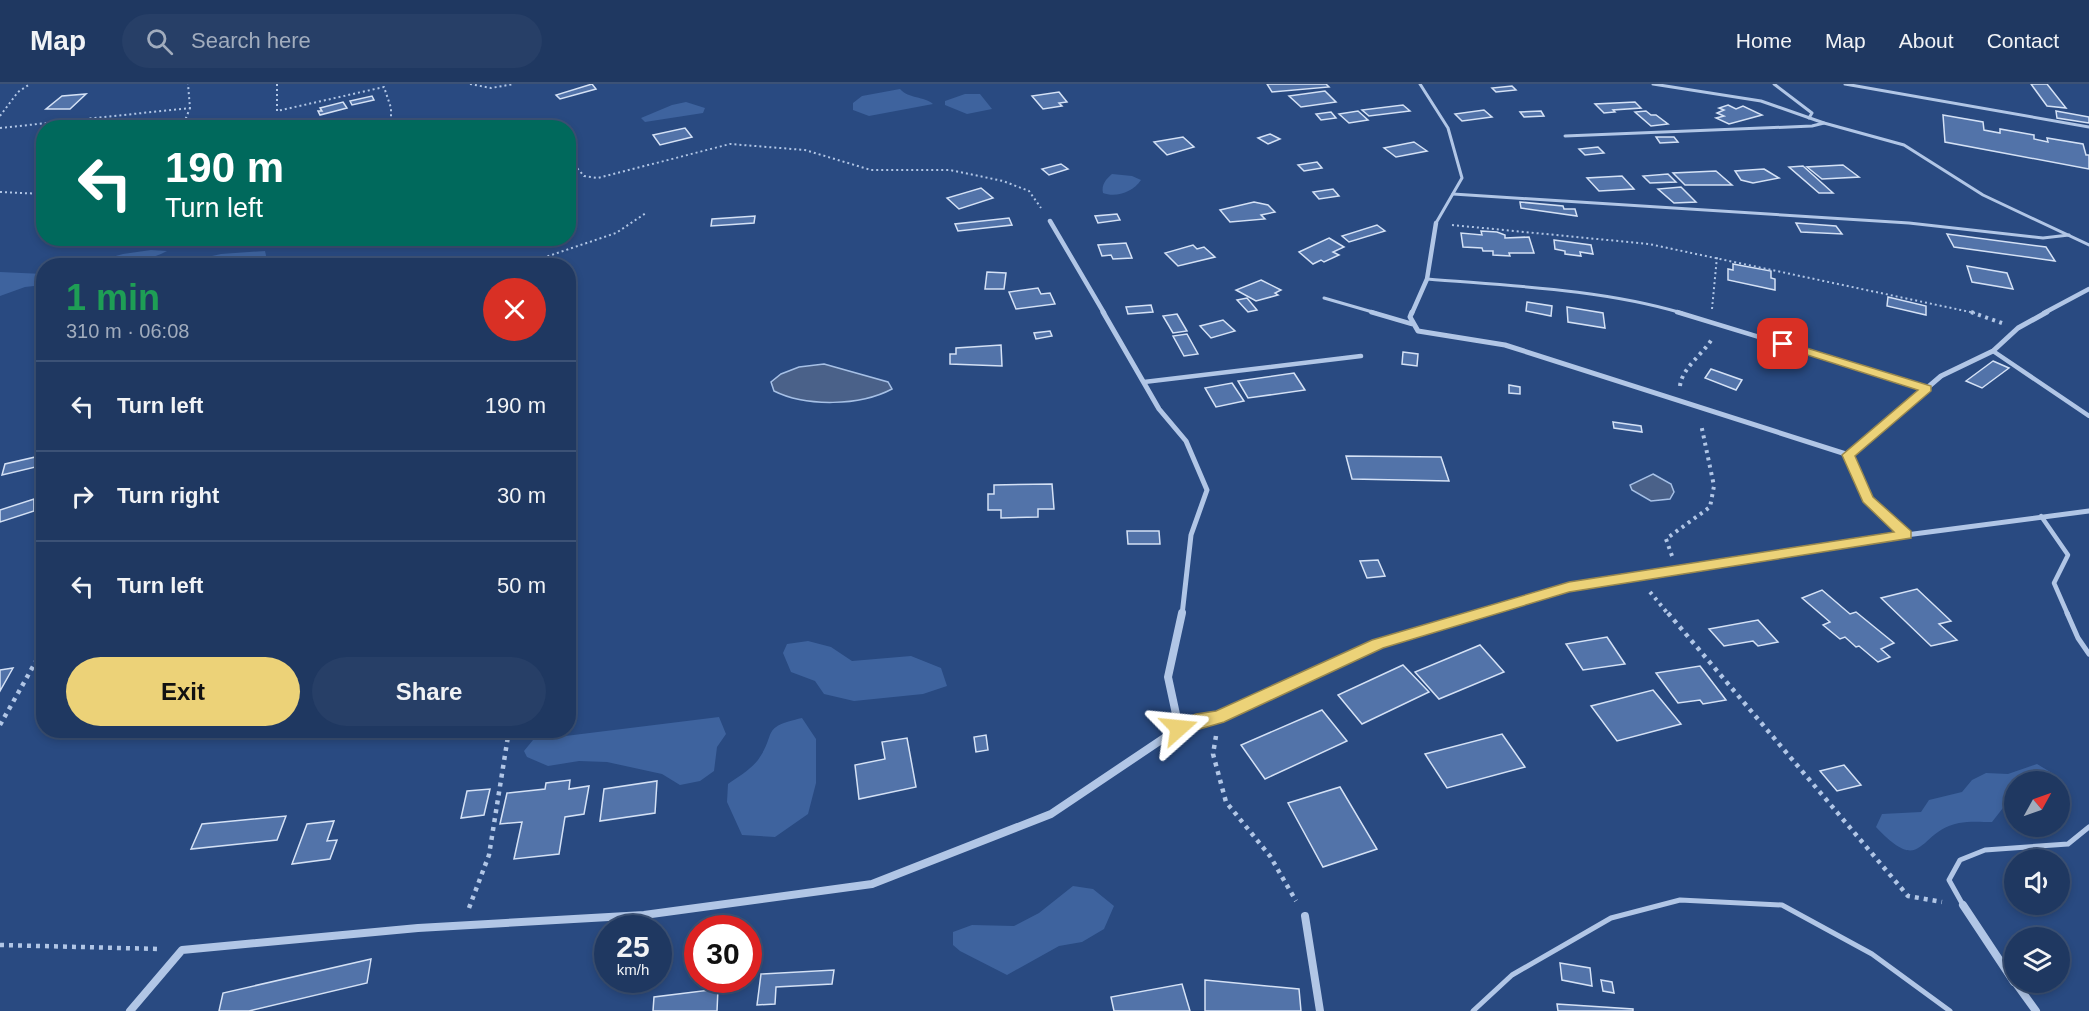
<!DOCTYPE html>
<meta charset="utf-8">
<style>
:root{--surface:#1f3861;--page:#273f67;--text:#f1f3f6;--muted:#a1acbd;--line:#3c5276;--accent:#ecd278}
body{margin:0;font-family:Arial,sans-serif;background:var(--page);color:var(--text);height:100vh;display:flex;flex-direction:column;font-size:22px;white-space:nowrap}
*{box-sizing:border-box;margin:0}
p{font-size:20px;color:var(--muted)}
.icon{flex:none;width:33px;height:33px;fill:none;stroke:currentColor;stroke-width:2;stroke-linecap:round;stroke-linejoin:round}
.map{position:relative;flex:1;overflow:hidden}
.panel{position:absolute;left:36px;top:174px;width:540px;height:480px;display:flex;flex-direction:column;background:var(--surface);border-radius:24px;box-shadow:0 3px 9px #0003,0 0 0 2px var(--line)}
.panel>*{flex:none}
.banner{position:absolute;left:36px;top:36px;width:540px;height:126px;border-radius:24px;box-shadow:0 3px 9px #0003,0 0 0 2px var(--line);background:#00695c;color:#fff;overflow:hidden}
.needle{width:39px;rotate:50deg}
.buttons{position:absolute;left:2004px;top:687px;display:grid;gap:12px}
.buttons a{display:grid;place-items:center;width:66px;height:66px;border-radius:50%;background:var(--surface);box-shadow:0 3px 9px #0003,0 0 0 2px var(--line);font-size:30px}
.speed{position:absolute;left:594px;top:831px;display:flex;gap:12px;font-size:30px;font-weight:700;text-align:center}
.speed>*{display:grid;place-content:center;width:78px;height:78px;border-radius:50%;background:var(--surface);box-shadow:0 3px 9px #0003,0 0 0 2px var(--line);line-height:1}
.speed small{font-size:15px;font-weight:400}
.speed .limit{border:9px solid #d22;background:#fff;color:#111}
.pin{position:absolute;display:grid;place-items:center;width:51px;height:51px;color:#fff;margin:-26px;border-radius:12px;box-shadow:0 3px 9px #0006}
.me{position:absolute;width:66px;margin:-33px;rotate:72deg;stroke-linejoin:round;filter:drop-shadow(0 0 4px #0008)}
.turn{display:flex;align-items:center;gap:21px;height:126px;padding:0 30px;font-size:27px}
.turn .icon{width:78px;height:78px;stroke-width:2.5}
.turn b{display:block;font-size:42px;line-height:51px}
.round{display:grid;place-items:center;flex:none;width:63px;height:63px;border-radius:32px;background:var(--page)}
.summary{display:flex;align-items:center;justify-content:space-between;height:102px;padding:0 30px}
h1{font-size:36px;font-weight:700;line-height:45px;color:#1e9e55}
.cta{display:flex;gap:12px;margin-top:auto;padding:12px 30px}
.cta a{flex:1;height:69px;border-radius:36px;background:var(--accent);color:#111;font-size:24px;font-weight:700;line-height:69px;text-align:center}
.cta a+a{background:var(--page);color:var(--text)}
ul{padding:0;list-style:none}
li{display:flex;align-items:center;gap:18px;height:90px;padding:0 30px;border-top:2px solid var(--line)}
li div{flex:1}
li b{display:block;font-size:22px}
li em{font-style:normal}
header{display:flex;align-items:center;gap:36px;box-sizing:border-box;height:84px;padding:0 30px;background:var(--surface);border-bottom:2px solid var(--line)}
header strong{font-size:28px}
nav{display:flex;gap:33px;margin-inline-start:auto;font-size:21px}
.search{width:420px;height:54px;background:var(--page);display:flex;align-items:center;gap:15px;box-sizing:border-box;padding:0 21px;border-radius:33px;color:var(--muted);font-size:22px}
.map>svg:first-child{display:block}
</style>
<header>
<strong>Map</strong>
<div class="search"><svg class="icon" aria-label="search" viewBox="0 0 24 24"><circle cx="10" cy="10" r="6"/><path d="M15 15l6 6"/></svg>Search here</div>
<nav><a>Home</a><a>Map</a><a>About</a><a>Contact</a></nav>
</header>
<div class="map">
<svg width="2089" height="927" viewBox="0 0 2089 927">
<rect width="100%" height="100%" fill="#294a81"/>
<g fill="#3e639e">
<path d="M 900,5 C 909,15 924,12 933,20 L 869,32 L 853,26 L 853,19 L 862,12 Z"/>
<polygon points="965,10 980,10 992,25 967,30 945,21 945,17"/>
<polygon points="686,18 705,24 703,29 645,38 641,34 672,21"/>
<path d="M 1112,90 L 1132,92 L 1141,96 C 1133,108 1116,114 1103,109 C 1101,101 1106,95 1112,90 Z"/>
<path d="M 151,166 L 167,167 C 140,181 113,182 83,181 L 123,170 Z"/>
<polygon points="265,167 267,176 262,181 172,181 221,170"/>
<polygon points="0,188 43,190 43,201 25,203 0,212"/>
<polygon points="808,557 831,563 852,577 911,572 941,584 947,602 923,610 854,617 824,610 815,597 791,588 783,569 787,560"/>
<polygon points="719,633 726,650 717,663 714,687 700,697 680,701 662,690 607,678 579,677 548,682 527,673 524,667 533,656"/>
<path d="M 802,634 L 816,655 L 816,699 L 808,730 L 775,753 L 742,751 L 727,718 L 728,700 C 738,693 750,686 758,676 C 778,648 759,644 802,634 Z"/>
<path d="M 2037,680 L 2057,692 L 2063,699 L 2060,704 L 2060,698 L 2014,698 L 2014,717 L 2006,720 L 1992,738 C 1982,738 1969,737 1959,739 C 1917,747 1924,794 1876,743 L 1882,730 L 1921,728 L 1929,716 L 1962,708 L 1972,696 L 1986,689 L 2008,690 Z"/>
<polygon points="1073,802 1093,805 1114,822 1104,845 1082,858 1059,862 1007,891 960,867 953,861 953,848 972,841 1014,842 1039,829"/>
</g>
<g fill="#4a6189" stroke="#a6c0e6" stroke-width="1.5">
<path d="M 824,280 L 888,298 L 892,305 C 860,322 806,323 774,307 L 771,298 L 781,290 L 799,283 Z"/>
<polygon points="1653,390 1671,400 1674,408 1670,415 1651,417 1632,406 1630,401"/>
</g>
<g fill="#5273a9" stroke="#d4e1f5" stroke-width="1.5">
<polygon points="592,0 596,5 560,15 556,11"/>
<polygon points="1267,0 1326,0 1329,3 1272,8"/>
<polygon points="2031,0 2047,0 2066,24 2047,22"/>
<polygon points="1512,2 1516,6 1496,8 1492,4"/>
<polygon points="1325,7 1336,18 1301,23 1289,12"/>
<polygon points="1059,8 1067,18 1059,19 1062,22 1043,25 1032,12"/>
<polygon points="86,10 70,25 46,25 62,12"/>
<polygon points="372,12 374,16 352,21 350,17"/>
<polygon points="343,18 347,24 320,31 318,27 322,27 320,24"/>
<polygon points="1635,18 1641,24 1613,26 1615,28 1604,29 1595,20"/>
<polygon points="1403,21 1410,27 1369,32 1362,26"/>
<polygon points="1728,21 1736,25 1743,22 1762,31 1729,40 1716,34 1724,32 1717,29 1724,26 1719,24"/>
<polygon points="1484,26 1492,33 1462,37 1455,30"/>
<polygon points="1358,27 1368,36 1349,39 1339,30"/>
<polygon points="1541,27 1544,32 1524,33 1520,28"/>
<polygon points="1646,27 1651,31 1656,31 1668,40 1651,42 1635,28"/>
<polygon points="2056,27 2089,33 2089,39 2057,34"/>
<polygon points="1331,28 1336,34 1321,36 1316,30"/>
<polygon points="1943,31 1983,38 1984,46 2000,49 2000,45 2034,51 2034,55 2048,58 2047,54 2083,60 2086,71 2089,71 2089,85 1945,58"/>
<polygon points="685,44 692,53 660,61 653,51"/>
<polygon points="1270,50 1280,55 1268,60 1258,54"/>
<polygon points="1183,53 1194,63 1167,71 1154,58"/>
<polygon points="1656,53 1674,53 1678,58 1660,59"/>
<polygon points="1414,58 1427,67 1396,73 1384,64"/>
<polygon points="1598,63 1604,69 1585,71 1579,65"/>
<polygon points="1317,78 1322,84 1304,87 1298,81"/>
<polygon points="1061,80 1068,85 1049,91 1042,85"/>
<polygon points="1843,81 1859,93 1822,95 1807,83"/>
<polygon points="1803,82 1833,109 1819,109 1789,83"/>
<polygon points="1764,85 1779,94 1753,99 1741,96 1735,87"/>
<polygon points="1716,87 1732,101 1685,101 1673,89"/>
<polygon points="1668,90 1676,98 1650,99 1643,92"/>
<polygon points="1622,92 1634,105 1599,107 1587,94"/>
<polygon points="1681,103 1696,118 1674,119 1658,105"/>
<polygon points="981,104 993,114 959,125 947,114"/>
<polygon points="1333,105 1339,112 1319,115 1313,108"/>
<polygon points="1254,118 1268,121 1275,128 1261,131 1265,135 1230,138 1220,126"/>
<polygon points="1520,118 1563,122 1564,125 1575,125 1577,132 1521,124"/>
<polygon points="1117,130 1120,136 1098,139 1095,132"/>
<polygon points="755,132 754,139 711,142 712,135"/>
<polygon points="1009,134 1012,141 958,147 955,140"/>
<polygon points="1796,139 1836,142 1842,150 1801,148"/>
<polygon points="1377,141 1385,147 1349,158 1342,152"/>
<polygon points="1481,147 1497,148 1505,151 1505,154 1529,153 1534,169 1509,169 1510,172 1493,171 1493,167 1483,167 1482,164 1463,163 1461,149 1482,151"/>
<polygon points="1947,150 2046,163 2055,177 1954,163"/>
<polygon points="1329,154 1344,163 1333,168 1339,171 1324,178 1321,176 1313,180 1299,168"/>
<polygon points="1554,156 1591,161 1593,170 1580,168 1581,172 1565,170 1565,167 1555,165"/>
<polygon points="1126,159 1132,174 1113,175 1111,171 1102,172 1098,161"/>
<polygon points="1193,161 1197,165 1204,163 1215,173 1178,182 1165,169"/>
<polygon points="1733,180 1771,187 1771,194 1775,195 1775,206 1728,196 1728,185 1733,186"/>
<polygon points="1967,182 2007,189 2013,205 1972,198"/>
<polygon points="987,188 1006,189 1004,205 985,205"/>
<polygon points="1261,196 1281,206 1275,209 1278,211 1256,217 1236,206"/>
<polygon points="1038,204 1041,210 1050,209 1055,220 1016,225 1009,208"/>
<polygon points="1888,213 1926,222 1926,231 1887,222"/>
<polygon points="1247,214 1257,226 1248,228 1237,216"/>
<polygon points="1527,218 1552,222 1551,232 1526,227"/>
<polygon points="1151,221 1153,228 1128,230 1126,223"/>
<polygon points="1567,223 1603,229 1605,244 1568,238"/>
<polygon points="1177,230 1187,247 1173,249 1163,232"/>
<polygon points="1223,236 1235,247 1211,254 1200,242"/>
<polygon points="1050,247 1052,252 1036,255 1034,249"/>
<polygon points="1187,250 1198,270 1184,272 1173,252"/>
<polygon points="1001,261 1002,282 950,280 950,270 956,270 956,264"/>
<polygon points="1403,268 1418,270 1417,282 1402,280"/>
<polygon points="1993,277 2009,284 1982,304 1966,297"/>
<polygon points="1711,285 1742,296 1736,306 1705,294"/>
<polygon points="1294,289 1305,306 1248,314 1238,297"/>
<polygon points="1232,299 1244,317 1216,323 1205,304"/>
<polygon points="1509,301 1520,303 1520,310 1509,309"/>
<polygon points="1613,338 1641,342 1642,348 1614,344"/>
<polygon points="44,371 44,381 2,391 5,380"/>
<polygon points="1346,372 1441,373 1449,397 1352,395"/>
<polygon points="1052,400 1054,425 1038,425 1038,433 1001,434 1001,426 988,426 988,410 994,410 994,401"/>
<polygon points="34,415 34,427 0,438 0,426"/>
<polygon points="1127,447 1159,447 1160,460 1128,460"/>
<polygon points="1378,476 1385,492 1367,494 1360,477"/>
<polygon points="1917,505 1951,537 1939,540 1957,556 1931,562 1881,514"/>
<polygon points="1822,506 1850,530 1856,528 1894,559 1881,565 1890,573 1878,578 1859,562 1856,563 1845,553 1840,555 1823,541 1830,538 1802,514"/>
<polygon points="1758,536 1778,558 1758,562 1753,557 1724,562 1709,545"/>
<polygon points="1607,553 1625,580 1583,586 1566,560"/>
<polygon points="1480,561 1504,588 1439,615 1415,588"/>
<polygon points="1403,581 1429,608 1362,640 1338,611"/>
<polygon points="1700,582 1726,616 1703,620 1700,616 1678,619 1656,589"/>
<polygon points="13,584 0,607 0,586"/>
<polygon points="1653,606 1681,640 1617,657 1591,622"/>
<polygon points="1322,626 1347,657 1265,695 1241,661"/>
<polygon points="1502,650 1525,683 1447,704 1425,670"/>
<polygon points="986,651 988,666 976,668 974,653"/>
<polygon points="907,654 916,703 859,715 855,681 885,675 882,658"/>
<polygon points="1844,681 1861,701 1837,707 1820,687"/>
<polygon points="570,696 569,705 589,702 584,730 565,733 559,770 514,775 522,738 500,740 507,709 545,705 546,699"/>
<polygon points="657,697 655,729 600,737 604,705"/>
<polygon points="1340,703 1377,765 1323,783 1288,719"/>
<polygon points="490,705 484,731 461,734 467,707"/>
<polygon points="286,732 277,756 191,765 202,740"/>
<polygon points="334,737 327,757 337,756 330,775 292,780 307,740"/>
<polygon points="371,875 367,899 249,927 219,927 223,909"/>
<polygon points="1560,879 1590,884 1592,902 1562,896"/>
<polygon points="834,886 832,900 776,903 775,920 757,921 761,890"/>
<polygon points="1205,896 1299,905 1301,927 1205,927"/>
<polygon points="1601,896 1612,898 1614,909 1603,907"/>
<polygon points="1182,900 1190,927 1114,927 1111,913"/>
<polygon points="718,905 717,927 653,927 654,913"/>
<polygon points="1557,920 1633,925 1633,927 1558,927"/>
</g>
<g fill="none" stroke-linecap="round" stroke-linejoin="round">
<g stroke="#b1c6e6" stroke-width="2" stroke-dasharray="2 3" stroke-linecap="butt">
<polyline points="277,0 277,27 384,3 391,24 391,44"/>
<polyline points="470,0 491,4 514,0"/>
<polyline points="0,32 18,8 30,0"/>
<polyline points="0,44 190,24 188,0"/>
<polyline points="182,44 190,24"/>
<polyline points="568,82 576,83 584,92 598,94 730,60 805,66 871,86 950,86 1003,97 1029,107 1041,124"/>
<polyline points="0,108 44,110"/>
<polyline points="1452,141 1649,160 1975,229"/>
<polyline points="519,182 616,149 646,129"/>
<polyline points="1712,225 1717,173"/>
</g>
<g stroke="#b1c6e6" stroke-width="4" stroke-dasharray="3 4.5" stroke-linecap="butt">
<polyline points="1971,228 2002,239"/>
<path d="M 1680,302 C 1682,284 1702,271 1712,255"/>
<polyline points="1672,472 1666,455 1710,423 1714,402 1701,340"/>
<polyline points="1650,508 1669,531"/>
</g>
<g stroke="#b1c6e6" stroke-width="4.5" stroke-dasharray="4 5" stroke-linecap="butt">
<polyline points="1668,529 1908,812 1942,818"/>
<polyline points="0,641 44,563"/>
<polyline points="1216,652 1213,670 1226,718 1270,772 1296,817"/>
<polyline points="469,824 489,771 509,646"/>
<polyline points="0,861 161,865"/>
</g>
<g stroke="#b1c6e6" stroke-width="3">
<polyline points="1420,0 1448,44 1462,94 1436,139"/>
<polyline points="1653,0 1761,17 1824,39 1904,61 1983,111 2089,161"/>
<polyline points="1774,0 1812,29 1809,34"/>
<polyline points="1845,0 2089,43"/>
<polyline points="1565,52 1812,42 1824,39"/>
<polyline points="1453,110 1909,139 2043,154 2069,151"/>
<path d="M 1427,195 C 1511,202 1601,205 1682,229"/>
<polyline points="1324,214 1376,229"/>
</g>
<g stroke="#b1c6e6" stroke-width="4.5">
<polyline points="1371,228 1412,240"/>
<polyline points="1677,228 1926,304"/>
<polyline points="1993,267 2089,332"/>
<polyline points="1144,298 1361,272"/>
<polyline points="2041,432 2068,471 2054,499 2068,531"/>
</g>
<g stroke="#b1c6e6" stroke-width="5">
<polyline points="2067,529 2078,554 2089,570"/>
<polyline points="1963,821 1949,796 1960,776 1985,766 2068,760 2089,743"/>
<polyline points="1473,927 1512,891 1611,834 1680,816 1782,821 1872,870 1950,927"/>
</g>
<g stroke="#b1c6e6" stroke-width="4.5">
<polyline points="1050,137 1104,229"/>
<polyline points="1412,229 1427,195 1436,139"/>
<polyline points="2044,229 2089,205"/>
</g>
<g stroke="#b1c6e6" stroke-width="5">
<polyline points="1103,228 1159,325 1186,357 1207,406 1191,451 1182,531"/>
<polyline points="1412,228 1410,233 1418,247 1505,261 1849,371 1867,415 1906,451"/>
<polyline points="1849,371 1941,292 1993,267 2018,244 2047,228"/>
<polyline points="1476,531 1569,503 1906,451 2089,427"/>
</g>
<g stroke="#b1c6e6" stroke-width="8">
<polyline points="1179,644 1168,593 1182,529"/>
<polyline points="1963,821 2014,898"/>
<polyline points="1305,832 1320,927"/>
<polyline points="2015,898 2036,927"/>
<polyline points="130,927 182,866 418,844 644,831 872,800 1051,730 1179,644 1196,637 1218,633 1378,560 1481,529"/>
</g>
</g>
<polygon fill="#ecd278" stroke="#99884e" stroke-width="1.5" points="1779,258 1787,258 1931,302 1931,307 1855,372 1873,413 1911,447 1911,454 1569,508 1383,564 1224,638 1179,651 1173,649 1171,644 1173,639 1196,630 1216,627 1372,556 1569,498 1894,448 1863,418 1842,371 1918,306 1779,262"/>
</svg>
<div class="buttons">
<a><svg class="needle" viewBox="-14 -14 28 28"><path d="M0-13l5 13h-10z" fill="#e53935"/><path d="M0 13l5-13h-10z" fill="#a1acbd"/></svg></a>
<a><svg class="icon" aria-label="sound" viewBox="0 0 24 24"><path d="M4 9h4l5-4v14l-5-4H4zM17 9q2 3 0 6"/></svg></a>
<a><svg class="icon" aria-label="layers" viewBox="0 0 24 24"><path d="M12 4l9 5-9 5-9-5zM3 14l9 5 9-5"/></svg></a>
</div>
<div class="speed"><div>25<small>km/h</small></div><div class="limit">30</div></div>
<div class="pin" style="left:1783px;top:260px;background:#d93025"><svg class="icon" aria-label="arrive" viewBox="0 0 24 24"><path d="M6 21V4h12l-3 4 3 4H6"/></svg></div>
<svg class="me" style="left:1179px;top:644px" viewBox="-20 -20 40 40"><path d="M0-17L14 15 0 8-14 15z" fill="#ecd278" stroke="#fff" stroke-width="4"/></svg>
<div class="banner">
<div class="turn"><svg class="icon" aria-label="left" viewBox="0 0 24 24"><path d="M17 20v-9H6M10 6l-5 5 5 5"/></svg><div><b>190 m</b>Turn left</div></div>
</div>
<section class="panel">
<div class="summary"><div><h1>1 min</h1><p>310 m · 06:08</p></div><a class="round" style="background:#d93025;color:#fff"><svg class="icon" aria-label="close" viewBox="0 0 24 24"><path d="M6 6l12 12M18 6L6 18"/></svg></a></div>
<ul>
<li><svg class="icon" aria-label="left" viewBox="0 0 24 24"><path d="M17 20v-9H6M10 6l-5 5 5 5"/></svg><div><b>Turn left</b></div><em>190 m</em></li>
<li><svg class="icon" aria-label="right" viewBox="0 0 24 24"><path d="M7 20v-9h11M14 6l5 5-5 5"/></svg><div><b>Turn right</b></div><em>30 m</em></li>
<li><svg class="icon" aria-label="left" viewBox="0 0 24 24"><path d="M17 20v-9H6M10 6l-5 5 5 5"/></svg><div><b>Turn left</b></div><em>50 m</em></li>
</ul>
<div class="cta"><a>Exit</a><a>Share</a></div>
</section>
</div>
